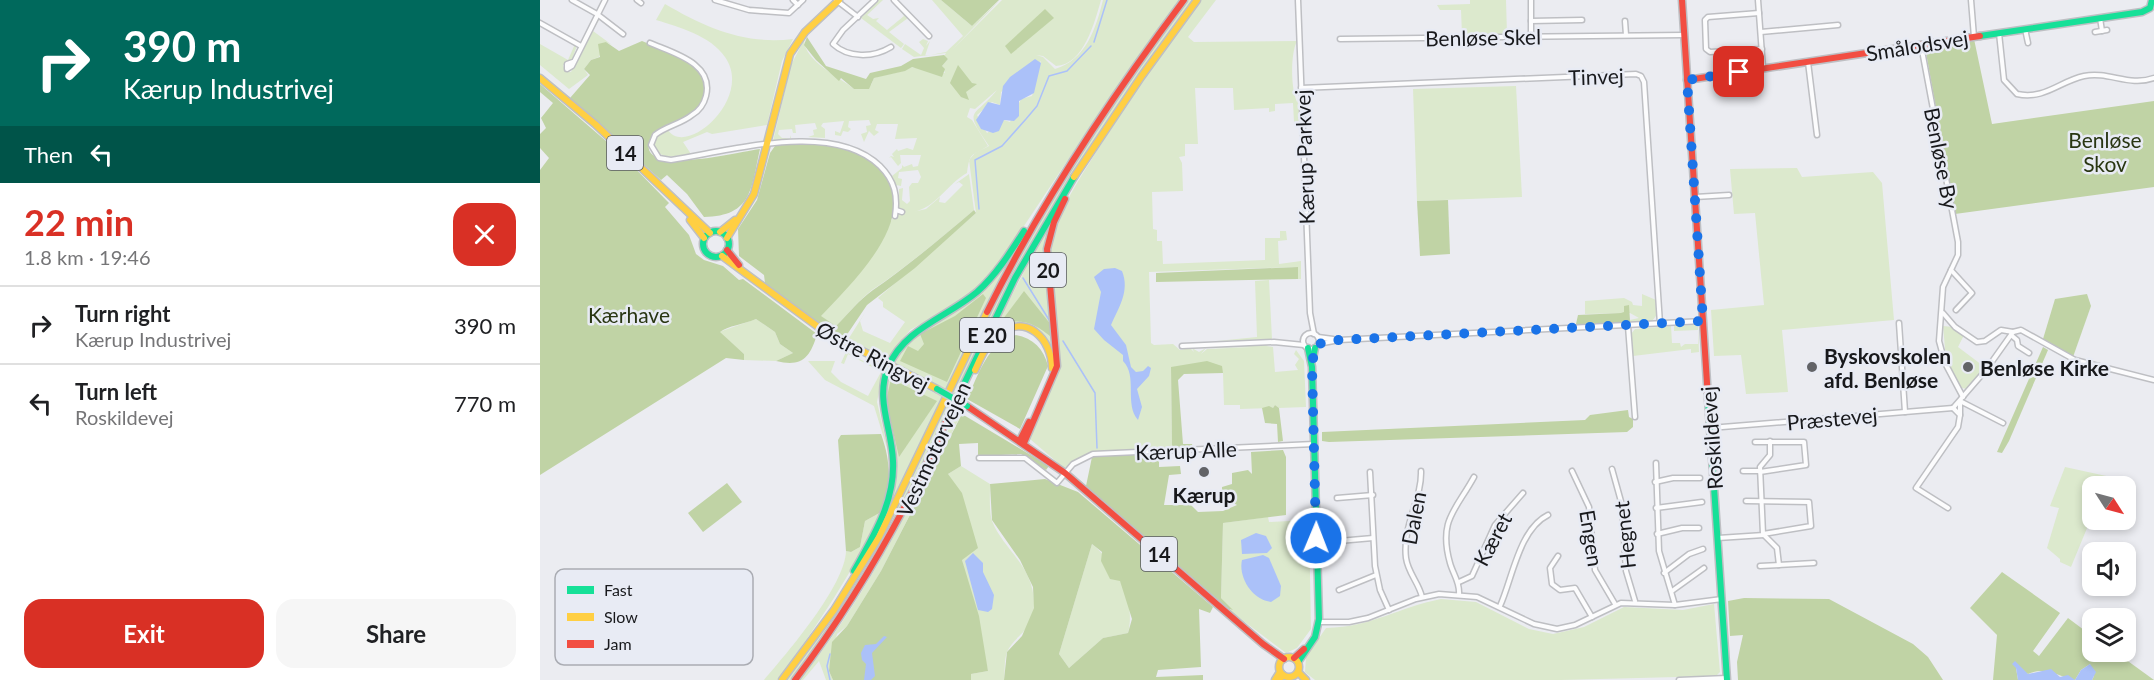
<!DOCTYPE html>
<meta charset="utf-8">
<style>
:root{--surface:#fff;--page:#f6f6f6;--text:#202124;--muted:#757577;--line:#e0e0e0;--accent:#d93025}
body{margin:0;font-family:Lato,sans-serif;background:var(--page);color:var(--text);height:100vh;display:flex;flex-direction:column;font-size:22px;white-space:nowrap}
*{box-sizing:border-box;margin:0}
p{font-size:20px;color:var(--muted)}
.icon{flex:none;width:33px;height:33px;fill:none;stroke:currentColor;stroke-width:2;stroke-linecap:round;stroke-linejoin:round}
.map{position:relative;flex:1;overflow:hidden}
.side{display:flex;flex-direction:column;background:var(--surface);width:540px}
.side>*{flex:none}
.banner{background:#00695c;color:#fff;overflow:hidden}
.needle{width:39px;rotate:126deg}
.fabs{position:absolute;left:1542px;top:476px;display:grid;gap:12px}
.fabs a{display:grid;place-items:center;width:54px;height:54px;border-radius:12px;background:var(--surface);box-shadow:0 3px 9px #0003;font-size:30px}
.pin{position:absolute;display:grid;place-items:center;width:51px;height:51px;color:#fff;margin:-26px;border-radius:12px;box-shadow:0 3px 9px #0006}
.me{position:absolute;width:66px;margin:-33px;rotate:1deg;stroke-linejoin:round;filter:drop-shadow(0 0 4px #0008)}
.turn{display:flex;align-items:center;gap:21px;height:126px;padding:0 24px;font-size:27px}
.turn .icon{width:78px;height:78px;stroke-width:2.5}
.turn b{display:block;font-size:42px;line-height:51px}
.then{display:flex;align-items:center;height:57px;padding:0 24px;background:#0003;gap:12px;font-size:22px}
.round{display:grid;place-items:center;flex:none;width:63px;height:63px;border-radius:18px;background:var(--page)}
.headline{display:flex;align-items:center;justify-content:space-between;height:102px;padding:0 24px}
h1{font-size:36px;font-weight:700;line-height:45px;color:var(--accent)}
.primary-button{display:flex;gap:12px;margin-top:auto;padding:12px 24px}
.primary-button a{flex:1;height:69px;border-radius:18px;background:var(--accent);color:#fff;font-size:24px;font-weight:700;line-height:69px;text-align:center}
.primary-button a+a{background:var(--page);color:var(--text)}
ul{padding:0;list-style:none}
li{display:flex;align-items:center;gap:18px;height:78px;padding:0 24px;border-top:2px solid var(--line)}
li div{flex:1}
li b{display:block;font-size:22px}
li em{font-style:normal}
main{display:flex;flex:1;min-height:0}
.map>svg:first-child{display:block}
</style>
<main>
<section class="side">
<div class="banner">
<div class="turn"><svg class="icon" aria-label="right" viewBox="0 0 24 24"><path d="M7 20v-9h11M14 6l5 5-5 5"/></svg><div><b>390 m</b>Kærup Industrivej</div></div>
<div class="then">Then<svg class="icon" aria-label="left" viewBox="0 0 24 24"><path d="M17 20v-9H6M10 6l-5 5 5 5"/></svg></div>
</div>
<div class="headline"><div><h1>22 min</h1><p>1.8 km · 19:46</p></div><a class="round" style="background:#d93025;color:#fff"><svg class="icon" aria-label="close" viewBox="0 0 24 24"><path d="M6 6l12 12M18 6L6 18"/></svg></a></div>
<ul>
<li><svg class="icon" aria-label="right" viewBox="0 0 24 24"><path d="M7 20v-9h11M14 6l5 5-5 5"/></svg><div><b>Turn right</b><p>Kærup Industrivej</p></div><em>390 m</em></li>
<li><svg class="icon" aria-label="left" viewBox="0 0 24 24"><path d="M17 20v-9H6M10 6l-5 5 5 5"/></svg><div><b>Turn left</b><p>Roskildevej</p></div><em>770 m</em></li>
</ul>
<div class="primary-button"><a>Exit</a><a>Share</a></div>
</section>
<div class="map">
<svg width="1614" height="680" viewBox="0 0 1614 680">
<rect width="100%" height="100%" fill="#ebecf1"/>
<g fill="#dce9cd" fill-rule="evenodd">
<polygon points="337,0 343,0 327,15 333,19 339,18 336,21 347,30 364,16 357,6 368,18 349,32 364,44 361,48 321,18"/>
<path d="M 392,0 L 401,0 L 432,26 L 460,0 L 412,50 L 462,0 L 561,0 C 555,21 544,65 516,66 L 503,56 L 496,55 L 503,57 L 515,69 C 546,60 556,28 563,0 L 640,0 L 561,110 L 456,268 L 425,299 L 370,330 L 350,357 L 345,359 L 310,342 L 309,338 L 326,311 L 320,321 L 323,331 L 350,343 L 365,322 L 343,307 L 343,302 L 338,298 L 436,213 L 429,160 L 435,153 L 449,146 C 422,107 434,119 457,90 L 435,109 L 430,108 L 427,117 L 432,120 L 448,146 C 431,156 430,152 427,173 C 408,183 396,208 373,212 L 386,209 L 400,197 L 399,202 L 405,203 L 423,185 L 419,182 L 415,184 L 429,174 L 434,210 C 401,238 368,266 332,290 C 319,300 308,314 296,326 L 280,316 C 303,292 323,269 341,242 C 347,232 350,215 362,212 L 359,209 L 359,189 L 363,188 L 362,200 L 367,204 L 370,201 L 369,187 L 372,183 L 378,183 L 381,177 L 378,170 L 359,172 L 358,178 L 362,179 L 361,186 L 356,185 L 357,187 L 352,176 L 362,168 L 362,165 L 364,167 L 372,164 L 373,167 L 378,166 L 381,155 L 360,155 L 361,163 L 358,166 L 351,157 L 349,158 L 351,156 L 354,157 L 352,154 L 357,149 L 358,151 L 367,148 L 373,150 L 377,138 L 355,139 L 358,124 L 337,124 L 335,130 L 339,132 L 334,136 L 329,131 L 324,142 L 321,134 L 327,132 L 326,126 L 331,125 L 329,120 L 309,121 L 308,127 L 311,129 L 308,132 L 303,131 L 301,136 L 295,135 L 295,131 L 300,133 L 304,121 L 283,123 L 281,126 L 285,129 L 285,138 L 268,137 L 274,135 L 273,130 L 277,129 L 275,123 L 255,125 L 256,133 L 253,133 L 252,129 L 239,130 L 238,134 L 242,138 L 250,138 L 251,135 L 251,138 L 233,141 L 251,65 L 264,40 C 265,62 300,77 314,89 L 331,85 L 334,78 C 347,73 360,74 371,67 L 405,73 L 402,66 L 408,59 L 404,56 L 406,53 L 374,57 L 362,49 L 365,44 L 381,55 L 384,48 L 379,42 L 383,39 L 388,41 L 386,46 L 390,41 L 385,56 L 406,52 L 423,36 ZM 501,61 L 492,96 L 481,99 L 470,122 L 464,120 L 447,133 L 437,115 L 452,102 L 460,105 L 461,92 Z"/>
<polygon points="646,0 654,0 541,161 416,396 411,393 496,222 568,109"/>
<path d="M 661,0 L 676,0 L 648,37 L 654,42 L 757,41 C 751,52 750,86 757,102 L 759,94 L 761,120 L 754,122 L 753,103 L 735,104 L 735,111 L 729,112 L 729,108 L 694,110 L 693,88 L 655,88 L 658,144 L 645,144 L 645,156 L 639,157 L 642,163 L 643,191 L 612,192 L 613,229 L 617,230 L 617,241 L 622,241 L 623,264 L 725,260 L 725,238 L 740,238 L 740,231 L 746,231 L 747,240 L 738,241 L 739,264 L 761,261 L 761,279 L 758,279 L 757,267 L 609,272 L 611,343 L 614,345 L 633,344 L 640,350 L 650,348 L 654,352 L 652,348 L 659,352 L 666,348 L 661,354 L 667,349 L 713,347 L 668,348 L 671,347 L 732,344 L 726,346 L 733,347 L 735,372 L 758,370 L 755,365 L 759,359 L 754,354 L 756,350 L 764,361 L 766,407 L 739,408 L 735,405 L 733,408 L 700,409 L 700,405 L 684,405 L 683,373 L 631,368 L 632,449 L 549,453 L 524,468 L 490,439 L 516,378 L 520,358 L 510,248 C 517,211 539,180 558,149 C 591,98 625,48 661,0 Z"/>
<polygon points="930,0 966,0 967,34 922,35 921,10 900,10 897,5 930,4"/>
<path d="M 125,4 C 166,28 206,45 253,39 L 242,61 L 227,125 L 172,134 L 167,132 L 143,142 L 151,154 L 127,157 L 116,152 L 114,142 L 119,135 L 128,130 C 146,158 214,98 185,57 C 171,36 139,27 116,20 Z"/>
<polygon points="58,17 63,20 59,20 53,31 72,45 66,42 59,57 51,60 44,69 48,75 29,89 0,65 0,44 28,60 35,44 37,45 32,60 23,65 25,71 31,72"/>
<polygon points="976,86 982,197 877,201 873,89"/>
<polygon points="1257,168 1262,177 1333,172 1342,183 1354,320 1242,330 1248,392 1206,394 1201,355 1174,356 1171,310 1224,305 1215,213 1194,214 1190,169"/>
<polygon points="516,211 509,231 514,366 498,330 467,327 440,356"/>
<polygon points="475,250 406,390 354,363 368,338 414,311"/>
<polygon points="729,280 732,339 677,341 717,337 715,281"/>
<polygon points="1102,294 1116,300 1116,316 1111,322 1066,325 1099,318 1090,313 1045,314 1045,301 1084,298 1092,302 1093,305 1102,306"/>
<polygon points="216,319 235,332 240,344 253,353 236,361 204,360 204,354 179,332"/>
<polygon points="1155,325 1158,327 1159,352 1151,353 1151,349 1093,356 1091,334 1095,329 1131,326 1132,343 1140,343 1141,347 1145,344 1158,344 1158,330 1134,331 1134,326"/>
<polygon points="1403,326 1413,327 1424,335 1418,347 1442,365 1443,371 1427,389 1422,388 1406,360"/>
<polygon points="306,352 343,371 337,402 350,458 334,406 285,380 268,361 295,361 291,372 301,382 328,396 341,372 308,354 304,364 301,363"/>
<polygon points="349,373 402,396 344,522 354,485 342,400"/>
<polygon points="408,399 413,402 366,503 315,593 253,680 245,680 310,590"/>
<path d="M 420,406 L 424,409 L 341,571 L 307,626 L 297,634 L 289,671 L 293,680 L 286,680 L 279,661 L 263,680 L 260,680 C 327,596 373,502 420,406 Z"/>
<path d="M 421,466 L 450,484 C 450,495 449,511 452,521 C 464,551 495,566 494,606 C 494,630 474,636 467,652 C 464,660 465,672 464,680 L 431,680 L 431,674 L 448,671 L 422,560 L 408,474 Z"/>
<polygon points="1525,467 1571,477 1568,486 1552,486 1552,516 1531,567 1520,562 1520,559 1507,548 1519,508 1510,506"/>
<path d="M 343,511 C 313,571 277,627 237,680 L 224,680 C 247,653 305,586 306,551 L 311,552 L 320,547 L 325,521 Z"/>
<polygon points="728,517 729,522 769,520 771,629 757,648 746,653 689,610 692,610 681,598 683,523"/>
<path d="M 552,544 C 575,563 597,603 588,633 L 563,638 L 529,668 L 519,654 Z"/>
<path d="M 901,599 L 936,602 L 989,629 L 1013,634 L 1044,627 L 1084,607 L 1143,610 L 1174,604 L 1180,672 L 1176,676 L 1021,680 L 775,680 L 765,672 L 766,657 L 786,628 C 832,627 859,607 901,599 Z"/>
</g>
<g fill="#c0d3a5" fill-rule="evenodd">
<polygon points="401,0 459,0 432,26"/>
<polygon points="505,9 514,18 471,54 465,46"/>
<polygon points="267,37 286,66 326,79 330,73 361,66 373,59 404,55 408,59 402,66 405,69 402,77 372,67 365,71 334,78 329,89 314,89 301,78 299,81 276,60 264,45"/>
<polygon points="1434,39 1452,124 1614,101 1614,187 1415,214 1385,47"/>
<path d="M 102,41 C 126,51 192,73 155,110 C 144,120 127,124 114,132 C 82,182 202,151 220,149 C 211,188 213,216 164,217 L 147,194 L 127,175 L 121,180 L 30,98 L 50,75 L 44,69 L 51,60 L 60,57 L 58,44 L 66,42 L 79,51 Z"/>
<polygon points="418,65 432,83 437,84 426,92 429,100 421,97 410,83"/>
<path d="M 0,84 L 81,154 L 129,203 L 125,207 L 149,235 L 156,254 L 164,260 L 183,266 L 199,280 L 203,279 L 277,334 C 270,359 261,367 236,361 L 253,353 L 240,344 L 235,332 L 216,319 C 205,324 187,326 180,332 L 204,354 L 204,360 L 186,358 L 0,475 L 0,170 L 9,158 L 0,148 L 0,134 L 6,128 L 1,118 L 13,103 L 0,92 Z"/>
<path d="M 258,142 C 289,143 321,146 343,172 C 381,218 312,283 281,316 L 296,326 C 308,314 319,300 333,290 C 368,266 401,238 434,210 L 436,213 L 375,268 L 327,305 L 304,339 L 286,329 L 225,283 L 224,275 L 199,256 L 198,229 L 217,200 L 230,153 L 235,146 Z"/>
<polygon points="908,200 910,254 880,256 877,201"/>
<polygon points="758,267 758,279 616,282 616,273"/>
<path d="M 484,291 L 512,326 L 514,339 C 493,323 487,319 460,323 Z"/>
<polygon points="443,294 446,298 407,382 360,361 368,346 378,351 384,344 380,334 415,316"/>
<polygon points="1547,294 1551,306 1533,357 1503,339 1515,299"/>
<polygon points="1089,305 1090,321 1066,325 1036,324 1038,315 1081,313 1084,312 1084,306"/>
<path d="M 476,335 C 493,338 504,349 508,366 L 480,429 L 427,399 C 439,374 447,343 476,335 Z"/>
<polygon points="1503,347 1508,350 1469,441 1462,453 1457,452"/>
<polygon points="667,361 682,366 683,373 644,374 638,380 643,444 652,444 653,448 632,448 631,367"/>
<polygon points="351,379 397,401 359,457 346,401"/>
<polygon points="735,405 739,408 743,441 738,442 737,424 725,423 722,408 729,406 733,408"/>
<polygon points="1088,410 1089,417 1093,419 1093,427 1087,432 789,442 782,441 782,432 1045,420 1050,415"/>
<polygon points="422,414 509,466 506,470 481,454 438,456 438,443 419,444 421,466 408,474 422,493 438,548 422,560 439,616 448,671 431,674 431,680 293,680 289,671 292,642 307,626 341,571"/>
<path d="M 341,434 C 351,462 351,482 343,511 L 325,521 L 320,547 L 311,552 L 306,551 L 298,440 L 301,435 Z"/>
<polygon points="743,450 746,457 746,515 683,523 681,598 693,610 689,609 546,486 552,457 627,452 627,458 619,458 619,467 640,466 641,474 629,475 624,505 651,505 658,512 683,511 697,505 690,501 688,494 682,492 682,487 692,484 692,473 708,470 712,474 711,452"/>
<path d="M 505,479 L 538,492 L 673,607 L 670,613 L 659,609 L 661,667 L 618,670 L 616,677 L 663,675 L 663,680 L 464,680 L 467,652 L 482,636 L 494,608 L 493,587 L 480,560 L 452,520 L 450,484 ZM 552,544 L 562,552 L 561,561 L 570,579 L 580,581 L 592,619 L 588,633 L 563,638 L 529,668 L 519,654 Z"/>
<polygon points="187,483 202,502 163,532 148,513"/>
<path d="M 1462,572 L 1520,613 L 1493,651 L 1499,656 L 1528,618 L 1552,636 L 1552,651 L 1574,651 L 1614,680 L 1552,680 L 1554,676 L 1550,664 L 1541,670 L 1535,680 C 1517,676 1507,666 1488,674 L 1476,668 L 1478,680 L 1453,680 L 1457,635 L 1430,608 Z"/>
<polygon points="1204,598 1289,599 1373,644 1388,657 1403,680 1198,680 1197,662 1203,635 1190,636 1188,601"/>
</g>
<g fill="#abc1f9">
<polygon points="495,59 501,63 494,93 479,101 479,116 474,121 464,120 459,131 453,133 441,129 436,120 448,102 460,105 463,86 470,77"/>
<path d="M 575,268 L 582,271 C 590,291 579,307 571,325 L 586,345 L 591,367 L 596,372 L 603,371 L 608,366 L 611,368 L 609,376 L 597,389 L 602,407 L 598,420 C 584,404 598,376 583,361 L 583,355 L 564,340 L 554,329 L 561,292 L 554,277 L 564,269 Z"/>
<polygon points="716,533 726,536 732,548 727,553 702,554 701,540"/>
<polygon points="433,553 443,563 443,572 454,595 452,609 448,612 438,610 425,561"/>
<path d="M 723,555 L 729,558 L 741,586 L 740,596 L 731,602 C 712,600 698,577 702,560 Z"/>
<polygon points="344,636 347,637 332,653 335,676 331,680 324,680 326,664 322,660 321,653 325,645 336,644"/>
<polygon points="1475,661 1488,674 1511,669 1520,677 1528,675 1535,680 1541,670 1550,664 1556,672 1552,680 1478,680 1476,668 1472,664"/>
</g>
<g fill="none" stroke-linecap="round" stroke-linejoin="round">
<g stroke="#abc1f9" stroke-width="1.5">
<polyline points="554,42 567,0"/>
<polyline points="439,209 435,160 462,146 486,119 497,106 509,76 527,71 551,46"/>
<polyline points="483,278 511,323"/>
<polyline points="523,341 555,393 557,448"/>
<polyline points="290,654 287,666 290,680"/>
</g>
<defs>
<g id="street">
<polyline points="32,0 57,14 83,34"/>
<polyline points="97,0 101,3"/>
<polyline points="175,0 209,10 249,13 263,0"/>
<polyline points="253,0 258,5"/>
<polyline points="296,0 318,17"/>
<path d="M 335,0 L 303,30 L 293,44 C 308,58 333,58 351,47"/>
<polyline points="354,0 389,36"/>
<polyline points="758,0 770,313 774,334"/>
<polyline points="1218,0 1223,68"/>
<polyline points="1431,0 1434,37"/>
<polyline points="1219,13 1168,17 1165,20 1166,49 1170,52 1222,49"/>
<polyline points="1560,18 1562,31"/>
<polyline points="991,21 1042,20"/>
<polyline points="1085,21 1086,35"/>
<polyline points="0,23 41,46"/>
<polyline points="1485,29 1488,43"/>
<polyline points="1221,32 1298,25"/>
<polyline points="1555,32 1567,30"/>
<path d="M 1459,33 L 1464,80 L 1477,94 C 1505,100 1520,81 1544,76 C 1569,71 1589,87 1614,78"/>
<polyline points="991,36 991,0"/>
<polyline points="800,39 1144,35"/>
<path d="M 110,43 C 133,53 174,63 166,96 C 164,104 159,111 152,115 C 141,124 126,126 115,135 L 111,145 L 119,158 L 131,160 C 190,151 293,120 340,166 C 355,181 358,196 355,216"/>
<polyline points="1381,45 1418,242 1418,255 1403,287 1399,341 1405,363 1423,397"/>
<polyline points="33,62 27,64 27,69 32,66 65,0"/>
<polyline points="1268,62 1277,135"/>
<polyline points="761,88 1096,74 1101,76 1104,82 1120,324"/>
<polyline points="1155,197 1189,195"/>
<polyline points="356,210 362,212"/>
<polyline points="1411,270 1432,293 1416,310"/>
<polyline points="1403,313 1415,327 1437,342 1445,341 1461,330 1473,332 1446,370 1413,408"/>
<polyline points="1359,323 1365,412"/>
<polyline points="1088,326 1095,417"/>
<polyline points="1473,332 1481,330 1535,360 1614,380"/>
<circle cx="771" cy="341" r="8"/>
<polyline points="1471,335 1477,340 1478,346 1489,353"/>
<polyline points="778,337 793,339"/>
<polyline points="778,344 799,340 1163,321"/>
<polyline points="642,346 734,342 764,345"/>
<polyline points="1420,415 1420,401 1463,423"/>
<polyline points="1170,428 1413,408"/>
<polyline points="1230,441 1230,455 1220,467 1223,534 1237,548 1239,565"/>
<polyline points="1215,442 1264,442 1266,465 1220,472"/>
<polyline points="439,458 485,458 517,483 533,464 553,454 774,444"/>
<polyline points="1116,463 1119,551 1135,605"/>
<polyline points="1072,469 1082,505 1086,571 1095,601"/>
<path d="M 881,471 C 882,499 862,526 866,558 C 868,573 879,583 882,597"/>
<polyline points="1032,471 1049,507 1055,570 1075,604"/>
<polyline points="1203,471 1220,471"/>
<polyline points="830,472 835,566 840,590 849,610"/>
<polyline points="1115,482 1133,478 1160,478"/>
<polyline points="797,498 833,495"/>
<polyline points="1206,501 1269,502 1271,526 1223,534"/>
<polyline points="1116,508 1162,502"/>
<polyline points="1408,508 1376,488 1418,427 1420,415 1413,408"/>
<polyline points="1117,534 1142,528 1159,528"/>
<polyline points="1178,538 1224,535"/>
<polyline points="799,541 833,538"/>
<polyline points="1018,556 1010,568 1012,584 1020,590 1035,588 1052,617"/>
<polyline points="1220,566 1274,563"/>
<polyline points="1124,573 1149,554 1163,549"/>
<polyline points="919,582 932,576 955,525 983,493"/>
<polyline points="799,590 836,575"/>
<polyline points="1132,591 1164,568"/>
<path d="M 919,594 C 920,582 913,574 910,563 C 898,520 916,510 934,477"/>
<path d="M 960,606 C 972,580 979,529 1008,515"/>
<polyline points="779,622 809,622 828,618 876,599 899,594 937,597 994,624 1017,629 1035,625 1081,603 1135,605 1182,599"/>
<polyline points="1139,680 1187,678"/>
</g>
<g id="fast">
<polyline points="1440,36 1602,12 1610,8 1612,0"/>
<circle cx="176" cy="244" r="13"/>
<polyline points="773,358 775,348"/>
<polyline points="1168,398 1187,680"/>
<polyline points="409,415 475,278 534,177"/>
<path d="M 314,571 C 333,537 355,502 353,461 C 352,428 335,400 348,367 C 365,328 406,318 437,292 C 456,275 470,253 484,231"/>
<polyline points="758,662 775,637 779,619 772,367 768,348"/>
</g>
<g id="slow">
<polyline points="0,78 55,124 170,233"/>
<polyline points="534,177 601,77 657,0"/>
<polyline points="150,220 164,238"/>
<polyline points="180,232 195,220"/>
<polyline points="187,238 214,194 250,54 265,32 299,0"/>
<polyline points="182,256 285,332 397,389"/>
<path d="M 435,370 C 441,357 447,342 459,334 C 486,313 512,339 512,368"/>
<circle cx="749" cy="667" r="10"/>
<polyline points="758,672 766,680"/>
<polyline points="242,680 294,610 339,537 447,312"/>
<polyline points="735,680 740,672"/>
<polyline points="739,680 743,675"/>
</g>
<g id="jam">
<polyline points="1142,0 1168,398"/>
<polyline points="1147,80 1440,36"/>
<polyline points="187,250 199,265"/>
<path d="M 447,312 C 502,201 570,99 644,0"/>
<polyline points="427,406 525,473 723,644 744,659"/>
<polyline points="480,440 489,422"/>
<polyline points="484,443 517,366 507,249 514,222 525,199"/>
<polyline points="754,658 764,649"/>
<path d="M 255,680 C 318,597 367,510 409,415"/>
</g>
</defs>
<use href="#street" stroke="#bebfc3" stroke-width="7"/>
<use href="#fast" stroke="#bebfc3" stroke-width="9"/>
<use href="#slow" stroke="#bebfc3" stroke-width="9"/>
<use href="#jam" stroke="#bebfc3" stroke-width="9"/>
<use href="#street" stroke="#fcfcfd" stroke-width="4"/>
<use href="#fast" stroke="#16e098" stroke-width="6"/>
<use href="#slow" stroke="#ffcf43" stroke-width="6"/>
<use href="#jam" stroke="#f24e42" stroke-width="6"/>
<defs>
<polyline id="fast-bridge" points="397,389 427,406"/>
</defs>
<use href="#fast-bridge" stroke="#cacacd" stroke-width="9" stroke-linecap="butt"/>
<use href="#fast-bridge" stroke="#16e098" stroke-width="6"/>
</g>
<g fill="none" stroke-linecap="round" stroke-linejoin="round">
<polyline stroke="#1a73e8" stroke-width="10" stroke-dasharray="0 18" points="776,538 772,367 774,351 778,344 799,340 1163,321 1147,80 1199,72"/>
</g>
<g fill="#626367" stroke="#e8ebf4" stroke-width="2">
<circle cx="1272" cy="367" r="6"/>
<circle cx="1428" cy="367" r="6"/>
<circle cx="664" cy="472" r="6"/>
</g>
<g text-anchor="middle" dominant-baseline="central" stroke-width="5" stroke-linejoin="round" paint-order="stroke">
<g fill="#e8ebf4" stroke="#56585d" stroke-width="1.5">
<rect x="67" y="136" width="36" height="34" rx="4.5"/>
<rect x="490" y="253" width="36" height="34" rx="4.5"/>
<rect x="420" y="318" width="54" height="34" rx="4.5"/>
<rect x="601" y="537" width="36" height="34" rx="4.5"/>
</g>
<g font-size="20" font-weight="bold" fill="#18191c">
<text x="85" y="153">14</text>
<text x="508" y="270">20</text>
<text x="447" y="335">E 20</text>
<text x="619" y="554">14</text>
</g>
<g font-size="21" fill="#18191c" stroke="#e8ebf4">
<text transform="translate(943 37) rotate(-1)">Benløse Skel</text>
<text transform="translate(1377 45) rotate(-9)">Smålodsvej</text>
<text transform="translate(1056 76) rotate(-2)">Tinvej</text>
<text transform="translate(764 157) rotate(-92)">Kærup Parkvej</text>
<text transform="translate(1402 158) rotate(79)">Benløse By</text>
<text transform="translate(333 356) rotate(28)">Østre Ringvej</text>
<text transform="translate(1292 418) rotate(-5)">Præstevej</text>
<text transform="translate(1171 438) rotate(-94)">Roskildevej</text>
<text transform="translate(393 449) rotate(-65)">Vestmotorvejen</text>
<text transform="translate(646 450) rotate(-2)">Kærup Alle</text>
<text transform="translate(873 518) rotate(-79)">Dalen</text>
<text transform="translate(1084 535) rotate(-96)">Hegnet</text>
<text transform="translate(1052 538) rotate(81)">Engen</text>
<text transform="translate(952 539) rotate(-62)">Kæret</text>
</g>
<g font-size="21" fill="#293612" stroke="#e8ebf4">
<text x="1565" y="139">Benløse<tspan x="1565" dy="24">Skov</tspan></text>
<text x="89" y="314">Kærhave</text>
</g>
<g font-size="21" font-weight="bold" fill="#18191c" stroke="#e8ebf4" text-anchor="start">
<text x="1284" y="355">Byskovskolen<tspan x="1284" dy="24">afd. Benløse</tspan></text>
<text x="1440" y="367">Benløse Kirke</text>
<text x="664" y="494" text-anchor="middle">Kærup</text>
</g>
</g>
<rect x="15" y="569" width="198" height="96" rx="9" fill="#e8ebf4" stroke="#aaacb3" stroke-width="1.5"/>
<rect x="27" y="586" width="27" height="8" fill="#16e098"/>
<rect x="27" y="613" width="27" height="8" fill="#ffcf43"/>
<rect x="27" y="640" width="27" height="8" fill="#f24e42"/>
<g font-size="16" fill="#18191c">
<text x="64" y="596">Fast</text>
<text x="64" y="623">Slow</text>
<text x="64" y="650">Jam</text>
</g>
</svg>
<div class="fabs">
<a><svg class="needle" viewBox="-14 -14 28 28"><path d="M0-13l5 13h-10z" fill="#e53935"/><path d="M0 13l5-13h-10z" fill="#757577"/></svg></a>
<a><svg class="icon" aria-label="sound" viewBox="0 0 24 24"><path d="M4 9h4l5-4v14l-5-4H4zM17 9q2 3 0 6"/></svg></a>
<a><svg class="icon" aria-label="layers" viewBox="0 0 24 24"><path d="M12 4l9 5-9 5-9-5zM3 14l9 5 9-5"/></svg></a>
</div>
<div class="pin" style="left:1199px;top:72px;background:#d93025"><svg class="icon" aria-label="arrive" viewBox="0 0 24 24"><path d="M6 21V4h12l-3 4 3 4H6"/></svg></div>
<svg class="me" style="left:776px;top:538px" viewBox="-20 -20 40 40"><circle r="17" fill="#1a73e8" stroke="#fff" stroke-width="3"/><path d="M0-11L8 9 0 5-8 9z" fill="#fff"/></svg>
</div>
</main>
